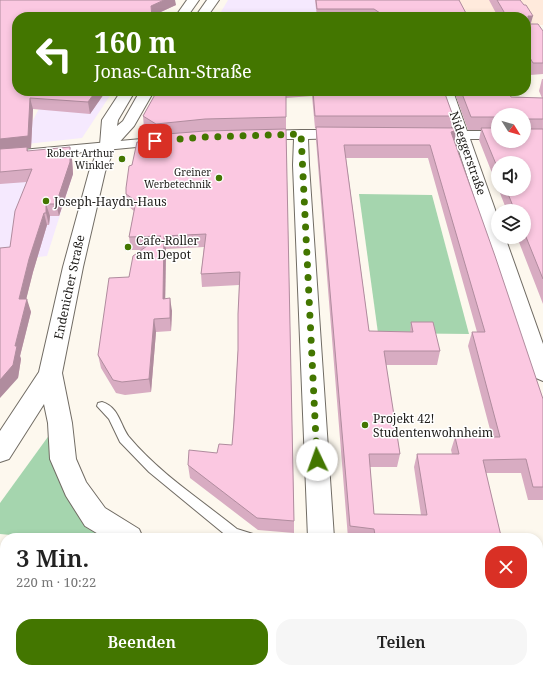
<!DOCTYPE html>
<html lang="de">
<meta charset="utf-8">
<style>
:root{--surface:#fff;--page:#f6f6f6;--text:#222;--muted:#767676;--accent:#437600}
body{margin:0;font-family:"Noto Serif",serif;background:var(--page);color:var(--text);height:100vh;display:flex;flex-direction:column;font-size:15px;white-space:nowrap}
*{box-sizing:border-box;margin:0}
p{font-size:13px;color:var(--muted)}
.icon{flex:none;width:22px;height:22px;fill:none;stroke:currentColor;stroke-width:2;stroke-linecap:round;stroke-linejoin:round}
.map{position:relative;flex:1;overflow:hidden}
.panel{position:absolute;left:0px;top:533px;width:543px;height:140px;display:flex;flex-direction:column;background:var(--surface);border-radius:16px 16px 0 0;box-shadow:0 2px 6px #0003}
.panel>*{flex:none}
.guide{position:absolute;left:12px;top:12px;width:519px;height:84px;border-radius:16px;box-shadow:0 2px 6px #0003;background:#437600;color:#fff;overflow:hidden}
.needle{width:26px;rotate:127deg}
.tools{position:absolute;left:491px;top:108px;display:grid;gap:8px}
.tools a{display:grid;place-items:center;width:40px;height:40px;border-radius:50%;background:var(--surface);box-shadow:0 2px 6px #0003;font-size:20px}
.pin{position:absolute;display:grid;place-items:center;width:34px;height:34px;color:#fff;margin:-17px;border-radius:8px;box-shadow:0 2px 6px #0006}
.me{position:absolute;width:44px;margin:-22px;rotate:357deg;stroke-linejoin:round;filter:drop-shadow(0 0 3px #0008)}
.turn{display:flex;align-items:center;gap:14px;height:84px;padding:0 16px;font-size:18px}
.turn .icon{width:52px;height:52px;stroke-width:2.5}
.turn b{display:block;font-size:28px;line-height:34px}
.round{display:grid;place-items:center;flex:none;width:42px;height:42px;border-radius:16px;background:var(--page)}
.headline{display:flex;align-items:center;justify-content:space-between;height:68px;padding:0 16px}
h1{font-size:24px;font-weight:600;line-height:30px}
.primary-button{display:flex;gap:8px;margin-top:auto;padding:8px 16px}
.primary-button a{flex:1;height:46px;border-radius:16px;background:var(--accent);color:#fff;font-size:16px;font-weight:600;line-height:46px;text-align:center}
.primary-button a+a{background:var(--page);color:var(--text)}
.map>svg:first-child{display:block}
</style>
<div class="map">
<svg width="543" height="673" viewBox="0 0 543 673">
<rect width="100%" height="100%" fill="#fdf8ee"/>
<g fill="#f5e9fe">
<polygon points="228,0 365,0 369,17 218,17"/>
<polygon points="89,91 113,91 82,138 17,145 32,122 42,103"/>
<polygon points="72,159 73,174 47,256 0,261 0,166"/>
</g>
<polygon fill="#ffeadc" points="365,0 543,0 543,25 526,25 526,17 369,17"/>
<g fill="#a5d5ae">
<polygon points="359,194 432,195 469,334 378,333"/>
<polygon points="50,434 106,538 44,538 0,534 0,503"/>
</g>
<g fill="none" stroke-linecap="round" stroke-linejoin="round">
<defs>
<path id="lane" d="M 102,402 C 119,407 120,425 129,437 C 159,473 201,500 237,529 L 253,534 L 254,538 L 228,537 L 149,472 L 120,442 L 109,419 L 97,406 L 98,403 Z"/>
<g id="street">
<polygon points="439,91 453,91 467,131 498,131 498,139 470,139 498,218 498,237 505,237 543,344 543,381 536,378 532,373 455,139 424,138 422,135 424,132 453,131"/>
<polygon points="301,130 343,130 348,131 350,134 348,137 343,138 308,139 309,165 334,538 308,538 293,165 294,139 259,139 254,138 252,135 254,132 259,131"/>
<polygon points="163,137 168,138 170,141 168,144 0,160 0,152"/>
<polygon points="538,597 543,599 543,625 538,623"/>
</g>
<g id="primary">
<polygon points="187,0 199,0 187,17 175,17"/>
<polygon points="207,0 219,0 207,17 195,17"/>
<polygon points="121,91 135,91 118,120 117,126 123,121 140,91 154,91 134,126 115,147 105,172 83,267 62,373 72,423 76,459 86,482 105,508 139,529 143,538 105,538 85,526 66,496 50,459 48,423 44,404 9,459 0,462 0,431 39,372 63,267 89,172 100,145 102,120"/>
<rect x="0" y="558" width="5" height="28"/>
<polygon points="416,668 454,668 456,673 418,673"/>
</g>
</defs>
<use href="#lane" stroke="#716c64" stroke-width="2"/>
<use href="#street" stroke="#716c64" stroke-width="2"/>
<use href="#primary" stroke="#716c64" stroke-width="2"/>
<use href="#lane" fill="#fff" fill-rule="evenodd"/>
<use href="#street" fill="#fff" fill-rule="evenodd"/>
<use href="#primary" fill="#fff" fill-rule="evenodd"/>
</g>
<g fill="#d8acc2" fill-rule="evenodd">
<polygon points="0,0 176,5 152,16 17,91 106,91 90,114 33,109 31,148 27,148 28,151 72,159 73,174 59,216 50,216 49,225 47,225 33,272 26,299 31,312 20,356 21,359 18,378 10,247 27,182 0,184"/>
<polygon points="315,0 459,0 468,17 317,17"/>
<polygon points="489,0 520,0 531,24 543,31 543,74 530,75 526,68 526,17 498,17"/>
<path d="M 542,79 L 543,79 L 543,304 L 517,237 L 524,237 L 524,211 L 507,211 L 479,140 L 481,130 L 468,130 L 454,91 L 508,91 L 511,97 L 542,98 L 539,91 ZM 498,115 L 524,115 L 498,141 ZM 498,163 L 524,189 L 498,189 Z"/>
<path d="M 157,91 L 444,91 L 453,116 L 451,128 L 457,130 L 454,141 L 543,399 L 543,500 L 528,500 L 521,473 L 486,473 L 501,536 L 500,538 L 348,538 L 316,140 L 316,128 L 315,128 L 312,96 L 286,98 L 286,129 L 294,521 L 294,533 L 258,530 L 190,478 L 188,465 L 217,453 L 232,445 L 238,350 L 239,285 L 202,287 L 201,274 L 204,247 L 166,249 L 165,299 L 172,311 L 171,331 L 156,332 L 151,392 L 125,395 L 116,393 L 101,368 L 98,355 L 129,277 L 142,250 L 131,250 L 129,237 L 134,211 L 128,206 L 126,194 L 132,165 L 142,142 L 156,135 L 144,128 L 143,116 ZM 346,158 L 428,158 L 477,332 L 472,332 L 468,346 L 492,437 L 455,437 L 451,450 L 452,454 L 417,454 L 414,467 L 421,515 L 374,514 L 370,467 L 397,467 L 400,454 L 386,365 L 437,365 L 440,351 L 411,322 L 410,332 L 369,331 Z"/>
</g>
<g fill="#b08c9e">
<polygon points="164,0 175,0 176,5 152,16 151,6"/>
<polygon points="528,16 533,16 530,26 526,27"/>
<polygon points="96,91 106,91 90,114 88,102"/>
<polygon points="30,98 33,109 31,148 27,148 30,159 0,151 0,139"/>
<polygon points="457,130 454,142 451,132"/>
<polygon points="70,147 72,159 73,174 59,216 56,204"/>
<polygon points="46,204 50,216 49,225 46,213"/>
<polygon points="44,213 47,225 33,272 23,312 19,299 29,259"/>
<polygon points="164,236 166,249 165,312 163,299"/>
<polygon points="170,298 172,311 171,331 170,318"/>
<polygon points="27,299 31,312 20,356 21,359 18,378 0,398 0,380 15,346"/>
<polygon points="154,319 156,332 151,392 149,379"/>
</g>
<g fill="#fbc8e1" stroke="#b08c9e" fill-rule="evenodd">
<polygon points="0,0 164,0 151,6 152,17 17,17 17,91 96,91 88,102 30,98 28,136 0,139"/>
<polygon points="316,0 459,0 468,17 438,17 436,14 380,13 374,9 317,9"/>
<polygon points="497,0 520,0 524,5 526,5 533,16 528,16 528,24 538,24 543,31 543,63 533,63 526,51 526,17 507,17"/>
<polygon points="157,91 286,91 286,117 205,119 156,124 143,116"/>
<polygon points="313,91 444,91 453,116 315,116"/>
<polygon points="461,91 508,91 511,97 543,98 543,119 526,119 526,129 543,129 543,279 524,232 524,211 515,211 506,189 524,189 524,163 498,163 498,169 481,128 498,128 498,141 524,141 524,115 498,115 498,117 471,117"/>
<path d="M 316,127 L 456,128 L 457,130 L 451,132 L 495,256 L 543,399 L 543,487 L 533,487 L 526,459 L 483,460 L 501,536 L 375,535 L 374,529 L 350,526 ZM 344,145 L 430,145 L 485,332 L 472,332 L 500,437 L 455,437 L 459,454 L 417,454 L 427,515 L 374,514 L 369,454 L 400,454 L 384,351 L 440,351 L 433,322 L 411,322 L 413,332 L 369,331 Z"/>
<polygon points="286,129 294,521 257,518 188,465 189,450 217,453 219,444 232,445 234,421 238,350 238,314 240,272 201,274 206,234 164,236 163,299 170,298 170,318 154,319 149,379 122,382 113,380 98,355 109,278 129,277 133,256 161,236 129,237 136,201 126,194 126,188 129,166 132,165 137,142 142,142 154,135 205,131"/>
<polygon points="27,147 27,151 70,147 70,162 56,204 46,204 46,213 44,213 29,259 19,299 27,299 15,346 17,346 13,365 0,380 0,248 10,247 15,211 32,169 0,172 0,149"/>
</g>
<g fill="none" stroke-linecap="round" stroke-linejoin="round">
<polyline stroke="#437600" stroke-width="7" stroke-dasharray="0 12.6" points="155,141 206,137 301,134 317,460"/>
</g>
<g fill="#437600" stroke="#fff" stroke-width="1.5">
<circle cx="122" cy="159" r="4"/>
<circle cx="219" cy="178" r="4"/>
<circle cx="46" cy="201" r="4"/>
<circle cx="128" cy="247" r="4"/>
<circle cx="365" cy="425" r="4"/>
</g>
<g text-anchor="middle" dominant-baseline="central" stroke-width="3" stroke-linejoin="round" paint-order="stroke">
<g font-size="10" fill="#1d1b18" stroke="#fff" text-anchor="end">
<text x="114" y="153">Robert Arthur<tspan x="114" dy="12">Winkler</tspan></text>
<text x="211" y="172">Greiner<tspan x="211" dy="12">Werbetechnik</tspan></text>
</g>
<g font-size="12" fill="#1d1b18" stroke="#fff">
<text transform="translate(468 153) rotate(71)">Nideggerstraße</text>
<text transform="translate(69 287) rotate(-78)">Endenicher Straße</text>
</g>
<g font-size="12" fill="#1d1b18" stroke="#fff" text-anchor="start">
<text x="54" y="201">Joseph-Haydn-Haus</text>
<text x="136" y="240">Cafe-Roller<tspan x="136" dy="14">am Depot</tspan></text>
<text x="373" y="418">Projekt 42!<tspan x="373" dy="14">Studentenwohnheim</tspan></text>
</g>
</g>
</svg>
<div class="tools">
<a><svg class="needle" viewBox="-14 -14 28 28"><path d="M0-13l5 13h-10z" fill="#e53935"/><path d="M0 13l5-13h-10z" fill="#767676"/></svg></a>
<a><svg class="icon" aria-label="sound" viewBox="0 0 24 24"><path d="M4 9h4l5-4v14l-5-4H4zM17 9q2 3 0 6"/></svg></a>
<a><svg class="icon" aria-label="layers" viewBox="0 0 24 24"><path d="M12 4l9 5-9 5-9-5zM3 14l9 5 9-5"/></svg></a>
</div>
<div class="pin" style="left:155px;top:141px;background:#d93025"><svg class="icon" aria-label="arrive" viewBox="0 0 24 24"><path d="M6 21V4h12l-3 4 3 4H6"/></svg></div>
<svg class="me" style="left:317px;top:460px" viewBox="-20 -20 40 40"><circle r="19" fill="#fff"/><path d="M0-13L10 11 0 6-10 11z" fill="#437600"/></svg>
<div class="guide">
<div class="turn"><svg class="icon" aria-label="left" viewBox="0 0 24 24"><path d="M17 20v-9H6M10 6l-5 5 5 5"/></svg><div><b>160 m</b>Jonas-Cahn-Straße</div></div>
</div>
<section class="panel">
<div class="headline"><div><h1>3 Min.</h1><p>220 m · 10:22</p></div><a class="round" style="background:#d93025;color:#fff"><svg class="icon" aria-label="close" viewBox="0 0 24 24"><path d="M6 6l12 12M18 6L6 18"/></svg></a></div>
<div class="primary-button"><a>Beenden</a><a>Teilen</a></div>
</section>
</div>
